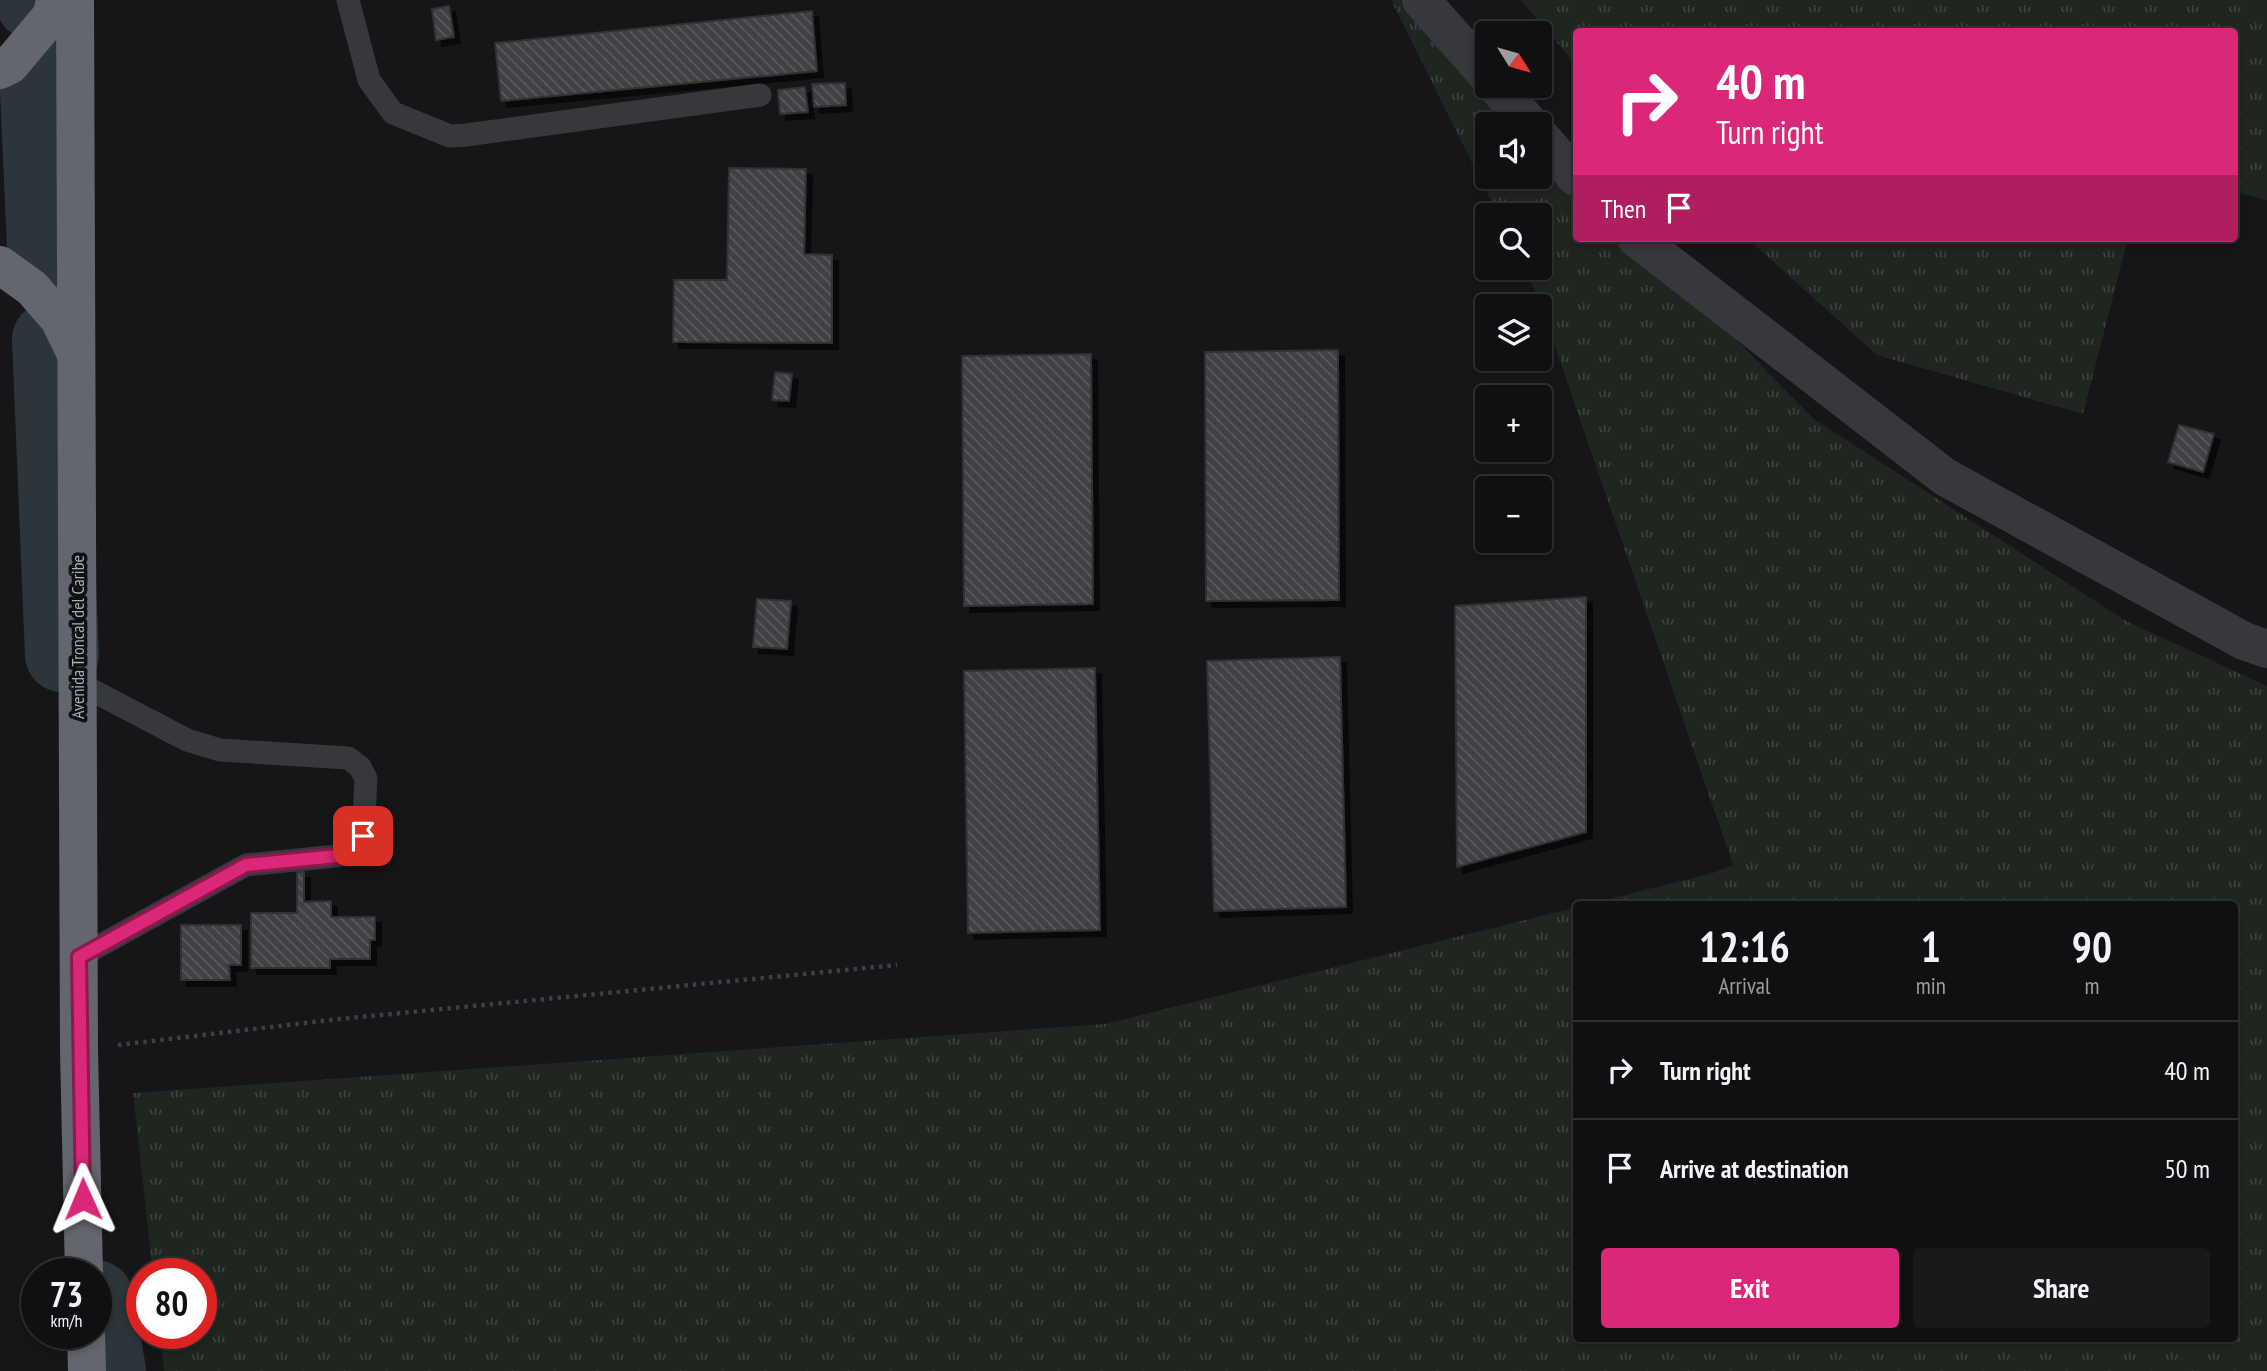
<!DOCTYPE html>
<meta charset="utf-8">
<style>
:root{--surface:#101012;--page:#19191b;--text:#f1f3f6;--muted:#9c9d9f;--line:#303032;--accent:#db2777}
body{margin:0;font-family:"PT Sans Narrow",sans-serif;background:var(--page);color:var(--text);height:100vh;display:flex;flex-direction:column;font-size:26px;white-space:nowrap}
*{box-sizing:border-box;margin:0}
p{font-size:23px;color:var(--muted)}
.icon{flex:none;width:38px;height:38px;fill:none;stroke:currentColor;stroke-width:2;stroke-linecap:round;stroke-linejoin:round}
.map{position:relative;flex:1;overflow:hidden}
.side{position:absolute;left:1573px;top:901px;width:665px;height:441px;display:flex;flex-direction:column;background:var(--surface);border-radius:7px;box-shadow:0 4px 10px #0003,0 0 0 2px var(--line)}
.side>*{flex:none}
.banner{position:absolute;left:1573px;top:28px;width:665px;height:214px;border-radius:7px;box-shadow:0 4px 10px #0003,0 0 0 2px var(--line);background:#db2777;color:#fff;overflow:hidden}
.needle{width:46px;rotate:127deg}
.fabs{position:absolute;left:1475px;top:21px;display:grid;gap:14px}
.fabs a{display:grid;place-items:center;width:77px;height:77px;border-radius:7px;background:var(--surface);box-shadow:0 4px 10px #0003,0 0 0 2px var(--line);font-size:35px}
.speed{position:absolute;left:21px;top:1258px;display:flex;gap:14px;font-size:35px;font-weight:700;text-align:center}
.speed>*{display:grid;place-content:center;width:91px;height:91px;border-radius:50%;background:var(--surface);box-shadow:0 4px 10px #0003,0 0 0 2px var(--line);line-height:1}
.speed small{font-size:18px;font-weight:400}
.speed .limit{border:10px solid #d22;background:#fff;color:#111}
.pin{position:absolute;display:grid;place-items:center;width:60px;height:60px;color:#fff;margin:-30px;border-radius:14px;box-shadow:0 4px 10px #0006}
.me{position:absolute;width:77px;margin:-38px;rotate:359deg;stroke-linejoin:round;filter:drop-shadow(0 0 5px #0008)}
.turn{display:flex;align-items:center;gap:24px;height:147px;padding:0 28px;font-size:32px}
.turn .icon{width:91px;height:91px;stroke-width:2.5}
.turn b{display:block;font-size:49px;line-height:60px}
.then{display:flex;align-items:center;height:66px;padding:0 28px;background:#0003;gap:14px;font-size:26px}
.eta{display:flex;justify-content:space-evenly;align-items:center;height:119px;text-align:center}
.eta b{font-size:42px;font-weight:700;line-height:49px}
.primary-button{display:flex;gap:14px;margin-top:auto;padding:14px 28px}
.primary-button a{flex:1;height:80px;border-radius:7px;background:var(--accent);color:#fff;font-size:28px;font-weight:700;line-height:80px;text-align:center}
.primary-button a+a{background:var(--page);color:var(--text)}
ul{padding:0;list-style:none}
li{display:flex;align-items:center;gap:21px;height:98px;padding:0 28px;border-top:2px solid var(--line)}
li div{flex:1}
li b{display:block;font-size:26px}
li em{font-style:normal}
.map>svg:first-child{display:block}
</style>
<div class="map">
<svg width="2267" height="1371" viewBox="0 0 2267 1371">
<defs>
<pattern id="grass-tufts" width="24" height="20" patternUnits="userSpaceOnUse" patternTransform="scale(1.75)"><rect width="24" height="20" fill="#1e261f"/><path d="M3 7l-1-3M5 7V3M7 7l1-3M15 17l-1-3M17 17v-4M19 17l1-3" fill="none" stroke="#3c433d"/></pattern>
<pattern id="building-back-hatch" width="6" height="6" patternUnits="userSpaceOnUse" patternTransform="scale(1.75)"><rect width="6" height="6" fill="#404145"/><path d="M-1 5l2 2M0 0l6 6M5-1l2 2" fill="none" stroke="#595a5e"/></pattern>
<filter id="shadow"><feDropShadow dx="6" dy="6" stdDeviation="0" flood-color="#0009"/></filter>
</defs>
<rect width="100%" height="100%" fill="#161618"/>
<g fill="url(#grass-tufts)">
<polygon points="1391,0 1401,0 1524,124 1488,124 1488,177 1540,177 1540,141 1577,178 1577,238 1636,238 1814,419 2126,621 2267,686 2267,1371 164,1371 160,1334 201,1334 201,1274 153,1274 133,1093 1105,1024 1577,907 1577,1339 2235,1339 2235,905 1585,905 1713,873 1733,865 1538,297 1524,268 1540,268 1540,215 1498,215"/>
<polygon points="1521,0 2267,0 2267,200 2235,192 2235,32 1577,32 1577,66"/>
<polygon points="1747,238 2128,238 2083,414 1877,355"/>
</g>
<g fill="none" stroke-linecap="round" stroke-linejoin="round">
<g stroke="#2c353c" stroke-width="74">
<polyline points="33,0 33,3"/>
<polyline points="36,68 45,270"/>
<polyline points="49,339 62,655"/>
<polyline points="96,1297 109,1371"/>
</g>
</g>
<g fill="url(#building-back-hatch)" stroke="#303034" stroke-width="2" filter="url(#shadow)">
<polygon points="449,6 454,37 436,40 432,9"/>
<polygon points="812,11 817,71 501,101 495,43"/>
<polygon points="845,83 846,105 814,107 812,84"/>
<polygon points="805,87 808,112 780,114 778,90"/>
<polygon points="729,168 806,169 804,254 832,255 832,343 673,342 674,280 727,280"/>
<polygon points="1338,350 1339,600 1206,601 1205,352"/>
<polygon points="1091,354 1093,604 964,606 962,356"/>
<polygon points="775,372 792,374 789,401 772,400"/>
<polygon points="2179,425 2214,434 2203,472 2168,462"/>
<polygon points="1586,597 1586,832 1457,867 1455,606"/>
<polygon points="757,599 791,601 787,649 753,647"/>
<polygon points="1340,657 1346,907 1214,911 1207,661"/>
<polygon points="1095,668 1100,930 968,933 964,671"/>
<polygon points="297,872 304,872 304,902 331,901 331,917 375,917 375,940 370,940 370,959 330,959 330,968 251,968 251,913 297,913"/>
<polygon points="181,925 241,925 241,965 229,965 230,980 181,980"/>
</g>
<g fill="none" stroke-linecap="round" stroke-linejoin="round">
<polyline stroke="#3d3f44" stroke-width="4.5" stroke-dasharray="3.5 5" stroke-linecap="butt" points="118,1045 339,1019 897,965"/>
<g stroke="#37383d" stroke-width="23">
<polyline points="348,0 369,80 393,113 450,136 466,135 760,95"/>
<polyline points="78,683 187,740 220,750 348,758 360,767 366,779 363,836 355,851 337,856 246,865 79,957"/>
</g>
<g stroke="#37383d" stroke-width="38">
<polyline points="1421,0 1488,76"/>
<polyline points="1496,86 1530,124"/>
<polyline points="1540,136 1577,178"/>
<polyline points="1636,238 1945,477 2244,641 2267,649"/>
</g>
<g stroke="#63666e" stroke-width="38">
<polyline points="75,0 79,1050 84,1274"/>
<polyline points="0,70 10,65 52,15 55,0"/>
<polyline points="0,265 32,288 59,319 74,350"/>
<polyline points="86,1334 87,1371"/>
</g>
</g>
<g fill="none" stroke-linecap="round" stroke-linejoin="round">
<defs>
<polyline id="route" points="83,1199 79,957 246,865 337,856 355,851 363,836"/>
</defs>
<use href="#route" stroke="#8e194d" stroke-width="18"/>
<use href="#route" stroke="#db2777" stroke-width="12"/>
</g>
<g text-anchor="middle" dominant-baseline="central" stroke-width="7" stroke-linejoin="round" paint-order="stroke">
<g font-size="18" fill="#a8adb8" stroke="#111113">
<text transform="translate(77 637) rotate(-90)">Avenida Troncal del Caribe</text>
</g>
</g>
</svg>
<div class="fabs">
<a><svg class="needle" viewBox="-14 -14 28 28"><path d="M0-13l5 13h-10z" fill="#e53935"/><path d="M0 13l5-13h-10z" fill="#9c9d9f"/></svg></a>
<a><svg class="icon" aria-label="sound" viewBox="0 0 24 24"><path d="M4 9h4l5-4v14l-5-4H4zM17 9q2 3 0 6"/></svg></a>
<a><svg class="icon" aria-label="search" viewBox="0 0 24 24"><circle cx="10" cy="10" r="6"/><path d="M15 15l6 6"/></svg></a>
<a><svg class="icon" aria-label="layers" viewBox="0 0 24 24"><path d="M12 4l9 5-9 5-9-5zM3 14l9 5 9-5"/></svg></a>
<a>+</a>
<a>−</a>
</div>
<div class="speed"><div>73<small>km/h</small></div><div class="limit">80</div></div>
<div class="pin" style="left:363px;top:836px;background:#d93025"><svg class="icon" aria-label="arrive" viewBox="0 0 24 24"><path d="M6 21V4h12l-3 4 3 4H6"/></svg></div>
<svg class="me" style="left:83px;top:1199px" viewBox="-20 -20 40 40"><path d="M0-17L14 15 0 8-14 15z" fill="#db2777" stroke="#fff" stroke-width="4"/></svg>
<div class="banner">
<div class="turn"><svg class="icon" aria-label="right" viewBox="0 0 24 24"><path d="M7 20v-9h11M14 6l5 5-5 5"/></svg><div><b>40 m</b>Turn right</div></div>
<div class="then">Then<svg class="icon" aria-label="arrive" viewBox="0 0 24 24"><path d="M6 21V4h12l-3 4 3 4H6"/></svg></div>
</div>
<section class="side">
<div class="eta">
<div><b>12:16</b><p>Arrival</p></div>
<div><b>1</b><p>min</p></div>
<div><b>90</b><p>m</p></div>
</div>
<ul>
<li><svg class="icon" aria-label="right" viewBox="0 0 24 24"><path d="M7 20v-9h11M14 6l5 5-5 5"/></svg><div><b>Turn right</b></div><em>40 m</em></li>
<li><svg class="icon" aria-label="arrive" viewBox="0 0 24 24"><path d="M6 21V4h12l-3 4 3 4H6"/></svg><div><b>Arrive at destination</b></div><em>50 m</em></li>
</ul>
<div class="primary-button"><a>Exit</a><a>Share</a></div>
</section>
</div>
